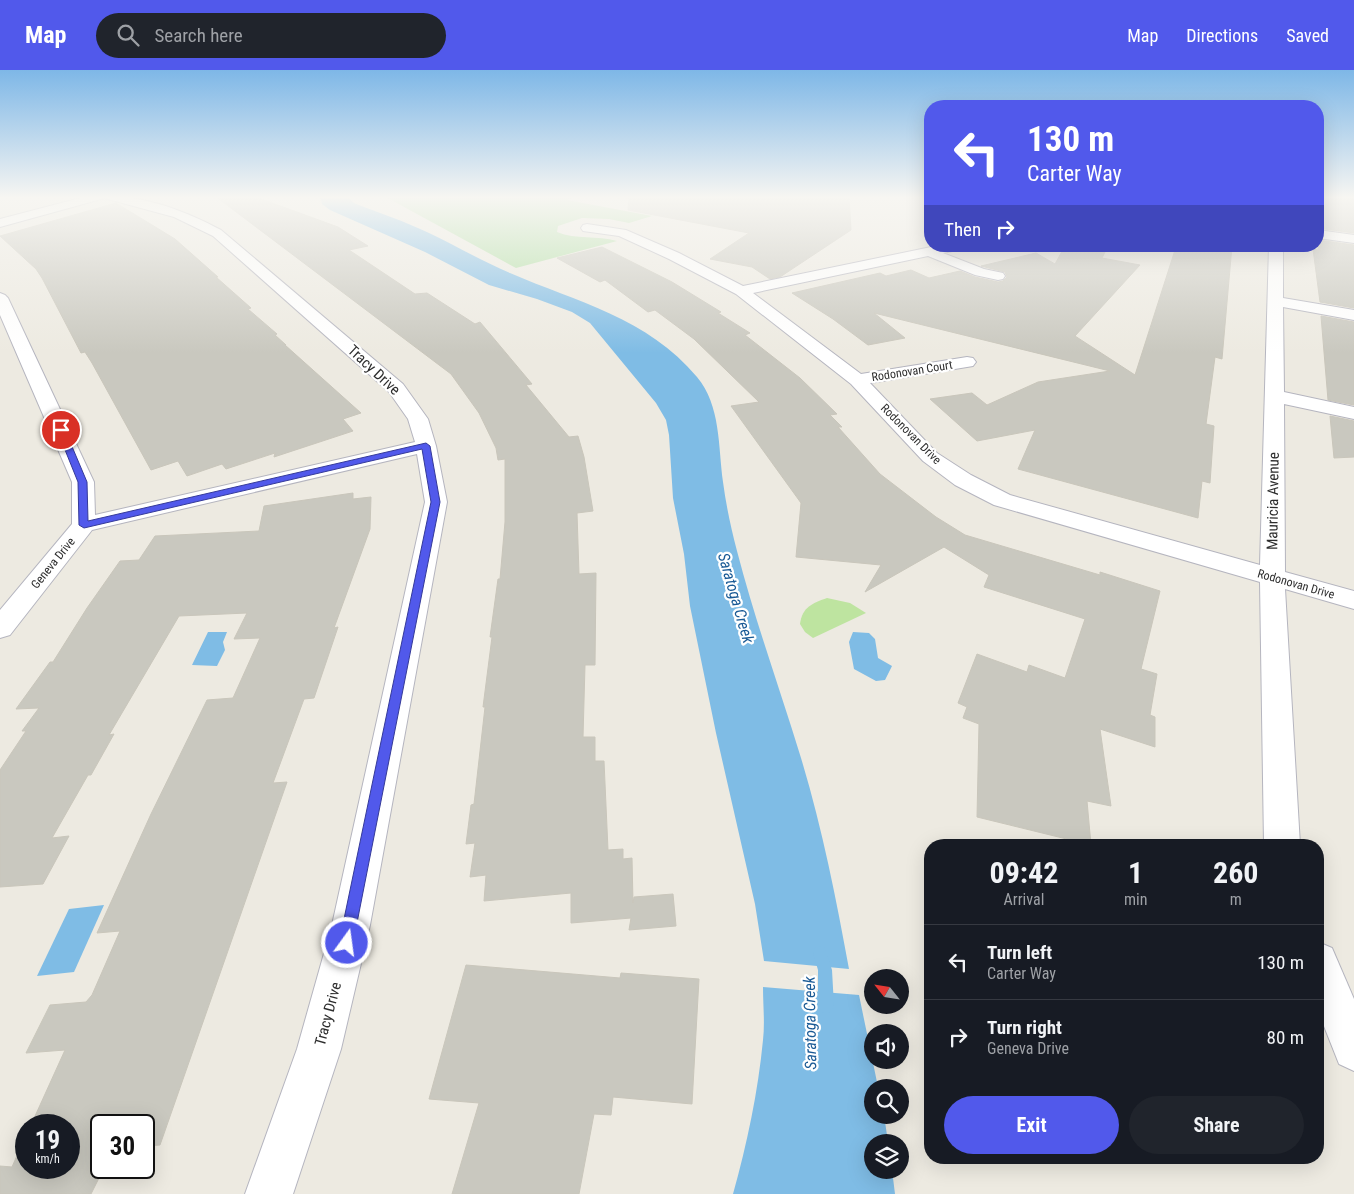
<!DOCTYPE html>
<style>
:root{--surface:#171b24;--page:#20242c;--text:#f1f3f6;--muted:#9ea1a6;--line:#363941;--accent:#5159eb}
body{margin:0;font-family:"Roboto Condensed",sans-serif;background:var(--page);color:var(--text);height:100vh;display:flex;flex-direction:column;font-size:19px;white-space:nowrap}
*{box-sizing:border-box;margin:0}
p{font-size:16px;color:var(--muted)}
.icon{flex:none;width:28px;height:28px;fill:none;stroke:currentColor;stroke-width:2;stroke-linecap:round;stroke-linejoin:round}
.map{position:relative;flex:1;overflow:hidden}
.details{position:absolute;left:924px;top:769px;width:400px;height:325px;display:flex;flex-direction:column;background:var(--surface);border-radius:20px;box-shadow:0 5px 20px #0002}
.details>*{flex:none}
.hud{position:absolute;left:924px;top:30px;width:400px;height:152px;border-radius:20px;box-shadow:0 5px 20px #0002;background:#5159eb;color:#fff;overflow:hidden}
.needle{width:32px;rotate:300deg}
.controls{position:absolute;left:864px;top:899px;display:grid;gap:10px}
.controls a{display:grid;place-items:center;width:45px;height:45px;border-radius:50%;background:var(--surface);box-shadow:0 5px 20px #0002;font-size:25px}
.speed{position:absolute;left:15px;top:1044px;display:flex;gap:10px;font-size:25px;font-weight:700;text-align:center}
.speed>*{display:grid;place-content:center;width:65px;height:65px;border-radius:50%;background:var(--surface);box-shadow:0 5px 20px #0002;line-height:1}
.speed small{font-size:12px;font-weight:400}
.speed .limit{border:2px solid #111;border-radius:8px;background:#fff;color:#111}
.pin{position:absolute;display:grid;place-items:center;width:42px;height:42px;color:#fff;margin:-21px;border:2px solid #fff;border-radius:50%;box-shadow:0 1px 5px #0007}
.me{position:absolute;width:55px;margin:-28px;rotate:14deg;stroke-linejoin:round;filter:drop-shadow(0 0 4px #0008)}
.turn{display:flex;align-items:center;gap:18px;height:105px;padding:0 20px;font-size:22px}
.turn .icon{width:65px;height:65px;stroke-width:2.5}
.turn b{display:block;font-size:35px;line-height:42px}
.then{display:flex;align-items:center;height:48px;padding:0 20px;background:#0003;gap:10px;font-size:19px}
.eta{display:flex;justify-content:space-evenly;align-items:center;height:85px;text-align:center}
.eta b{font-size:30px;font-weight:700;line-height:35px}
.action{display:flex;gap:10px;margin-top:auto;padding:10px 20px}
.action a{flex:1;height:58px;border-radius:30px;background:var(--accent);color:#fff;font-size:20px;font-weight:700;line-height:58px;text-align:center}
.action a+a{background:var(--page);color:var(--text)}
ul{padding:0;list-style:none}
li{display:flex;align-items:center;gap:15px;height:75px;padding:0 20px;border-top:1px solid var(--line)}
li div{flex:1}
li b{display:block;font-size:19px}
li em{font-style:normal}
header{display:flex;align-items:center;gap:30px;box-sizing:border-box;height:70px;padding:0 25px;background:var(--accent);color:#fff}
header strong{font-size:24px}
nav{display:flex;gap:28px;margin-inline-start:auto;font-size:18px}
.search{width:350px;height:45px;background:var(--page);display:flex;align-items:center;gap:12px;box-sizing:border-box;padding:0 18px;border-radius:28px;color:var(--muted);font-size:19px}
.map>svg:first-child{display:block}
</style>
<header>
<strong>Map</strong>
<div class="search"><svg class="icon" aria-label="search" viewBox="0 0 24 24"><circle cx="10" cy="10" r="6"/><path d="M15 15l6 6"/></svg>Search here</div>
<nav><a>Map</a><a>Directions</a><a>Saved</a></nav>
</header>
<div class="map">
<svg width="1354" height="1124" viewBox="0 0 1354 1124">
<rect width="100%" height="100%" fill="#edeae1"/>
<path fill="#b0dea3" d="M 384,126 L 575,126 L 567,130 L 652,146 L 629,153 L 609,149 L 582,148 L 558,156 L 557,162 C 576,170 597,165 617,171 L 516,198 Z"/>
<path fill="#bee4a0" d="M 827,528 L 850,533 L 866,543 L 813,568 L 805,562 L 800,554 C 802,537 813,533 827,528 Z"/>
<g fill="#7fbce5">
<path d="M 320,126 L 347,126 L 354,133 C 379,143 404,151 429,163 C 456,176 482,191 510,203 C 577,232 648,248 697,307 C 721,336 718,376 723,412 C 726,435 731,458 737,481 C 755,551 780,619 801,688 C 822,757 836,828 849,899 L 764,891 L 755,834 L 716,663 L 690,536 L 684,484 L 673,428 L 669,365 L 666,350 L 656,333 L 590,253 L 572,242 L 537,229 L 489,215 L 425,182 L 330,140 L 322,134 Z"/>
<polygon points="208,562 227,562 223,572 225,580 217,596 192,595"/>
<polygon points="853,562 869,563 875,569 878,588 892,596 885,610 876,611 854,599 849,572"/>
<polygon points="104,835 74,902 37,906 69,839"/>
<path d="M 763,917 L 859,925 L 878,1017 L 872,1018 L 872,1045 L 884,1045 L 888,1072 L 872,1072 L 872,1100 L 892,1100 L 895,1124 L 733,1124 C 747,1074 758,1022 763,970 C 765,953 763,935 763,917 Z"/>
</g>
<g fill="none" stroke-linecap="round" stroke-linejoin="round">
<polygon fill="#7fbce5" fill-rule="evenodd" points="820,876 825,878 832,900 834,936 831,941 826,944 821,941 818,936 818,900 813,883 815,878"/>
</g>
<g fill="#c9c8bf" stroke="#c9c6bb">
<polygon points="215,126 253,126 338,157 368,176 349,180 415,224 427,223 475,254 480,252 532,314 526,315 569,367 578,366 584,387 593,441 577,443 579,504 596,503 595,595 585,595 583,667 595,667 595,691 604,691 608,780 623,779 623,789 632,788 633,833 634,827 673,824 676,856 629,860 631,848 571,853 571,823 484,831 486,805 470,807 475,773 466,774 471,735 474,734 485,637 483,637 492,567 490,567 498,509 500,509 505,452 505,389 498,390 496,378 479,343 451,304"/>
<polygon points="629,126 849,126 851,160 780,207 770,209 752,197 710,189 749,163 628,140"/>
<polygon points="1318,126 1354,126 1354,163 1318,158"/>
<polygon points="116,133 175,169 218,207 216,207 251,238 248,239 277,264 275,265 286,275 285,275 361,343 343,349 353,361 274,387 275,383 226,399 222,394 187,406 178,391 151,400 92,293 85,282 81,283 42,208 36,199 0,166"/>
<polygon points="1318,170 1354,175 1354,238 1320,232 1313,179 1318,180"/>
<polygon points="1065,176 1108,176 1102,188 1140,195 1075,266 1135,305 1175,180 1181,181 1183,176 1232,176 1222,289 1215,287 1206,354 1214,356 1210,413 1202,411 1198,448 1018,399 1035,360 977,371 930,329 972,323 987,335 1038,312 1110,301 874,243 905,268 868,275 833,249 792,223 880,203 886,206 911,200 929,208 960,201 975,207 998,212 1003,211 1007,207 1005,202 981,196 1036,183 1055,194"/>
<polygon points="602,177 672,212 721,242 718,243 750,263 745,265 800,308 837,344 830,345 842,357 838,357 880,404 936,447 965,465 1100,505 1100,502 1160,521 1141,599 1157,604 1150,645 1155,647 1155,677 1100,659 1111,736 1087,731 1091,775 977,747 979,654 963,648 967,637 958,633 977,584 1027,602 1029,595 1065,608 1085,549 984,517 989,505 944,477 865,522 881,495 796,487 801,433 731,336 759,332 694,269 655,240 648,242 605,210 600,212 557,188"/>
<polygon points="1321,246 1354,252 1354,335 1328,330"/>
<polygon points="1330,346 1354,351 1354,387 1334,388"/>
<polygon points="353,423 353,429 371,427 370,459 334,558 338,557 314,628 304,629 273,713 287,712 160,1075 144,1076 144,1055 101,1055 101,1098 104,1098 91,1124 0,1124 0,1096 12,1097 26,1065 26,1098 69,1098 69,1055 31,1055 65,980 26,983 50,935 86,932 92,925 120,861 97,863 151,744 207,630 233,628 260,568 234,569 247,543 179,546 109,665 114,664 91,705 88,705 52,768 69,766 43,814 0,817 0,700 26,661 22,661 39,638 16,639 50,592 53,592 87,538 120,491 139,490 155,466 259,461 264,436"/>
<polygon points="466,895 620,908 621,903 699,909 692,1034 613,1027 611,1045 594,1044 579,1124 452,1124 479,1033 429,1029"/>
</g>
<g fill="none" stroke-linecap="round" stroke-linejoin="round">
<defs>
<g id="minor">
<path d="M 102,126 C 143,125 186,141 221,160 L 403,314 L 428,349 L 436,376 L 447,432 L 370,855 L 341,979 L 293,1124 L 245,1124 L 297,979 L 332,855 L 425,432 L 417,384 L 92,460 L 10,565 L 0,568 L 0,540 L 72,454 L 72,412 L 0,245 L 0,223 L 5,225 L 8,228 L 94,412 L 95,445 L 415,372 L 408,349 L 389,322 L 213,166 L 174,147 L 104,128 Z"/>
<polygon points="587,154 626,160 679,183 743,216 936,176 962,176 961,179 943,183 984,199 1003,203 1005,206 1003,209 998,210 975,205 928,186 753,223 861,304 967,287 973,288 976,292 973,296 967,297 870,313 937,383 971,405 1010,425 1260,495 1269,176 1283,176 1283,228 1354,240 1354,250 1283,237 1284,322 1354,337 1354,349 1284,334 1285,502 1354,521 1354,539 1285,519 1300,775 1264,775 1260,512 994,435 955,415 923,391 851,314 736,224 669,189 619,166 583,161 581,158 583,155"/>
<polygon points="1318,160 1354,165 1354,173 1318,168"/>
<polygon points="1318,872 1332,878 1354,929 1354,1001 1339,994 1318,941"/>
</g>
<polygon id="secondary" points="88,126 107,126 105,128 0,157 0,149"/>
</defs>
<use href="#minor" stroke="#b5b5bf" stroke-width="2"/>
<use href="#secondary" stroke="#b5b5bf" stroke-width="2"/>
<use href="#minor" fill="#fff" fill-rule="evenodd"/>
<use href="#secondary" fill="#fff" fill-rule="evenodd"/>
</g>
<linearGradient id="sky" x2="0" y2="1"><stop stop-color="#7eb7e7"/><stop offset="0.45" stop-color="#f7f6f2"/><stop offset="1" stop-color="#f7f6f2" stop-opacity="0"/></linearGradient>
<rect width="1354" height="283" fill="url(#sky)"/>
<polygon fill="#5159eb" stroke="#353a99" points="61,357 65,360 87,412 88,451 426,373 430,376 440,432 352,878 347,881 341,878 339,873 431,432 422,379 84,458 79,455 78,412 57,360"/>
<g text-anchor="middle" dominant-baseline="central" stroke-width="4.5" stroke-linejoin="round" paint-order="stroke">
<g font-size="12" fill="#2d2d2d" stroke="#fff">
<text transform="translate(912 301) rotate(-9)">Rodonovan Court</text>
<text transform="translate(911 364) rotate(45)">Rodonovan Drive</text>
<text transform="translate(53 493) rotate(-51)">Geneva Drive</text>
<text transform="translate(1296 514) rotate(16)">Rodonovan Drive</text>
</g>
<g font-size="15" fill="#2d2d2d" stroke="#fff">
<text transform="translate(374 300) rotate(43)">Tracy Drive</text>
<text transform="translate(1273 431) rotate(-89)">Mauricia Avenue</text>
<text transform="translate(328 944) rotate(-75)">Tracy Drive</text>
</g>
<g font-size="16" font-style="italic" fill="#1a5a95" stroke="#fff">
<text transform="translate(736 528) rotate(74)">Saratoga Creek</text>
<text transform="translate(810 953) rotate(-91)">Saratoga Creek</text>
</g>
</g>
</svg>
<div class="controls">
<a><svg class="needle" viewBox="-14 -14 28 28"><path d="M0-13l5 13h-10z" fill="#e53935"/><path d="M0 13l5-13h-10z" fill="#9ea1a6"/></svg></a>
<a><svg class="icon" aria-label="sound" viewBox="0 0 24 24"><path d="M4 9h4l5-4v14l-5-4H4zM17 9q2 3 0 6"/></svg></a>
<a><svg class="icon" aria-label="search" viewBox="0 0 24 24"><circle cx="10" cy="10" r="6"/><path d="M15 15l6 6"/></svg></a>
<a><svg class="icon" aria-label="layers" viewBox="0 0 24 24"><path d="M12 4l9 5-9 5-9-5zM3 14l9 5 9-5"/></svg></a>
</div>
<div class="speed"><div>19<small>km/h</small></div><div class="limit">30</div></div>
<div class="pin" style="left:61px;top:360px;background:#d93025"><svg class="icon" aria-label="arrive" viewBox="0 0 24 24"><path d="M6 21V4h12l-3 4 3 4H6"/></svg></div>
<svg class="me" style="left:347px;top:873px" viewBox="-20 -20 40 40"><circle r="17" fill="#5159eb" stroke="#fff" stroke-width="3"/><path d="M0-11L8 9 0 5-8 9z" fill="#fff"/></svg>
<div class="hud">
<div class="turn"><svg class="icon" aria-label="left" viewBox="0 0 24 24"><path d="M17 20v-9H6M10 6l-5 5 5 5"/></svg><div><b>130 m</b>Carter Way</div></div>
<div class="then">Then<svg class="icon" aria-label="right" viewBox="0 0 24 24"><path d="M7 20v-9h11M14 6l5 5-5 5"/></svg></div>
</div>
<section class="details">
<div class="eta">
<div><b>09:42</b><p>Arrival</p></div>
<div><b>1</b><p>min</p></div>
<div><b>260</b><p>m</p></div>
</div>
<ul>
<li><svg class="icon" aria-label="left" viewBox="0 0 24 24"><path d="M17 20v-9H6M10 6l-5 5 5 5"/></svg><div><b>Turn left</b><p>Carter Way</p></div><em>130 m</em></li>
<li><svg class="icon" aria-label="right" viewBox="0 0 24 24"><path d="M7 20v-9h11M14 6l5 5-5 5"/></svg><div><b>Turn right</b><p>Geneva Drive</p></div><em>80 m</em></li>
</ul>
<div class="action"><a>Exit</a><a>Share</a></div>
</section>
</div>
